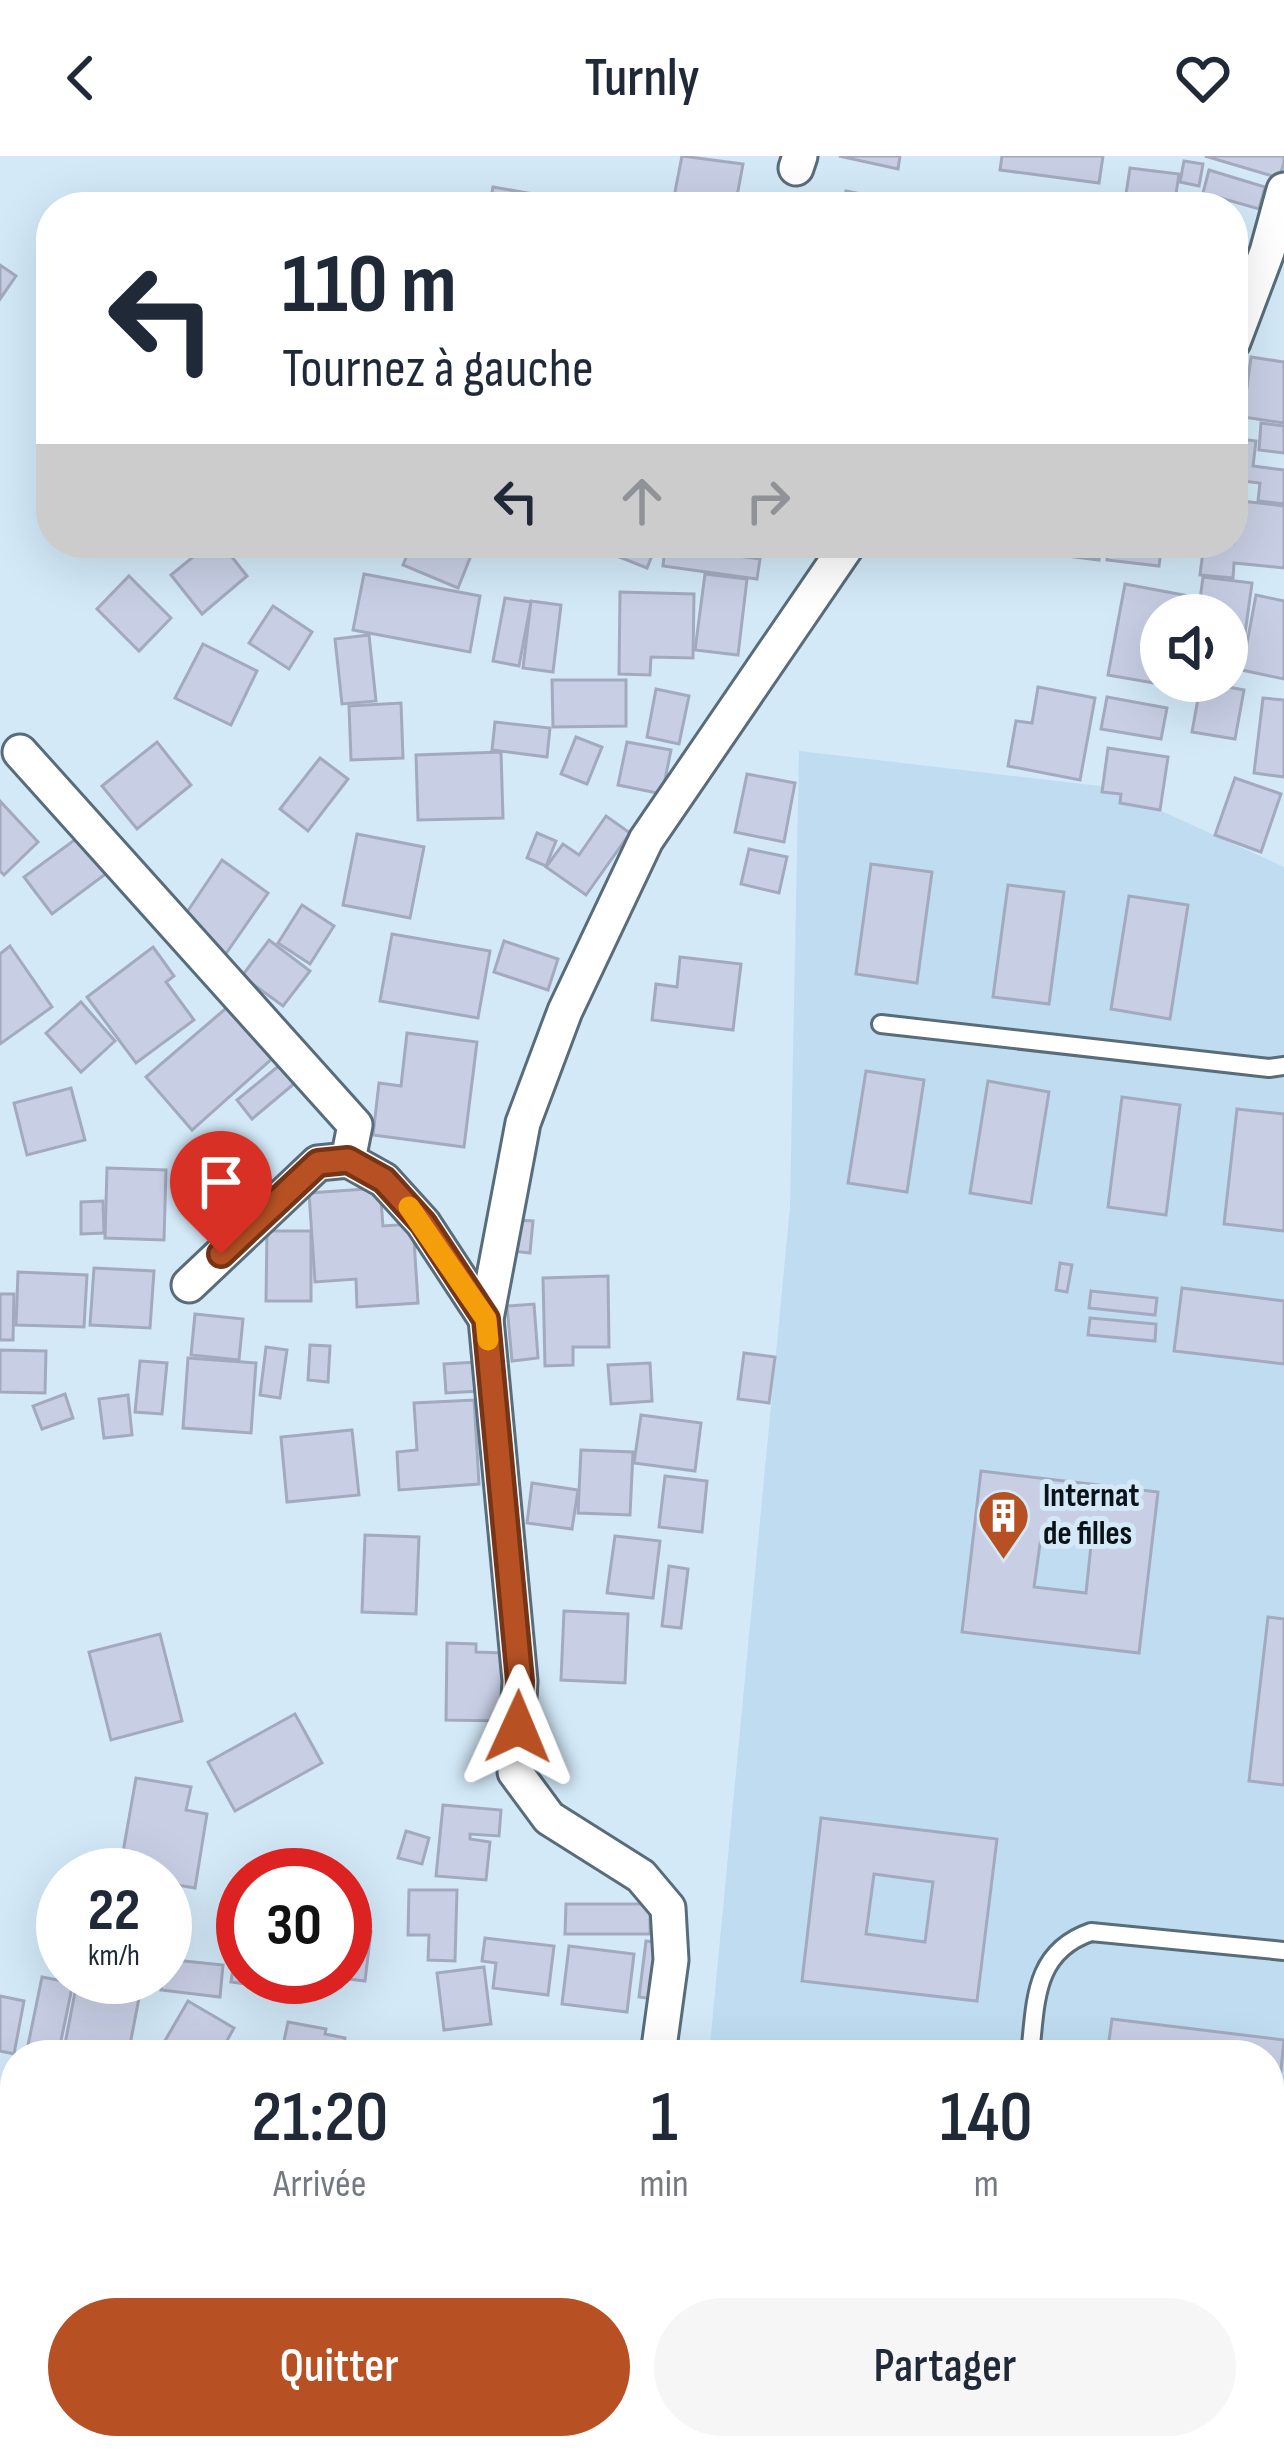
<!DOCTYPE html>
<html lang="fr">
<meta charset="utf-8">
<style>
:root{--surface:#fff;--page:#f6f6f7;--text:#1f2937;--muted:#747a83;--accent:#b75124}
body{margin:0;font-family:"Sofia Sans Condensed",sans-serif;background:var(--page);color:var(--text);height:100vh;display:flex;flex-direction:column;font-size:45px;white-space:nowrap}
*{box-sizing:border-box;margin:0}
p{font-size:39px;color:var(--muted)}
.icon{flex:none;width:66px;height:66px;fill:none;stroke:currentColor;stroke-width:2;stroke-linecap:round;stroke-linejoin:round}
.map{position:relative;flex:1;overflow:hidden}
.drawer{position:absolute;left:0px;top:1884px;width:1284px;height:420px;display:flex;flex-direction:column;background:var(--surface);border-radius:48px 48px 0 0;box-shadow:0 12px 48px #0002}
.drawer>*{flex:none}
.hud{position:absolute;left:36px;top:36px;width:1212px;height:366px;border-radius:48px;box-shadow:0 12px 48px #0002;background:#fff;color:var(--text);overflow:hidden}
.buttons{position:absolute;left:1140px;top:438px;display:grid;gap:24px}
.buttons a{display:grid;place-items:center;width:108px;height:108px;border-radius:50%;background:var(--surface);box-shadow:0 12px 48px #0002;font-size:60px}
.speed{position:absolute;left:36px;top:1692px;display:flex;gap:24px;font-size:60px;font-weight:700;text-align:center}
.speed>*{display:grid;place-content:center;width:156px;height:156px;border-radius:50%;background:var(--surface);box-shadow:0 12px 48px #0002;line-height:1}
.speed small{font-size:30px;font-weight:400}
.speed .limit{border:18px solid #d22;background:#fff;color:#111}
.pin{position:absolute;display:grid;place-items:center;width:102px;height:102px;color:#fff;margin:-123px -51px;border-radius:50% 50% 50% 0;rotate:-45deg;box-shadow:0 0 12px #0007}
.pin .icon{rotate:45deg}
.me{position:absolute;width:132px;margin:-66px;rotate:1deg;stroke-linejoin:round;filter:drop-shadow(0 0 9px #0008)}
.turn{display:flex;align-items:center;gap:42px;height:252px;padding:0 48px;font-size:54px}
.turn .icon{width:156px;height:156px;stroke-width:2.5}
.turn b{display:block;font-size:84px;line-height:102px}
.lanes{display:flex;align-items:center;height:114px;padding:0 48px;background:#0003;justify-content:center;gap:60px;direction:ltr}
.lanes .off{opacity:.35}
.eta{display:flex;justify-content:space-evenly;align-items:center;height:204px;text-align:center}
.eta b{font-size:72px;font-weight:600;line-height:84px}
.button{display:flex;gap:24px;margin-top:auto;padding:24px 48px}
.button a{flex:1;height:138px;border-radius:72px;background:var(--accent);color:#fff;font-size:48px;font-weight:600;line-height:138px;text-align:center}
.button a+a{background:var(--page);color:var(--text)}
header{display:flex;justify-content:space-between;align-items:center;height:156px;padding:0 48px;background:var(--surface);font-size:54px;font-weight:600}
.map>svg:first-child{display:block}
</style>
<header><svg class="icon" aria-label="back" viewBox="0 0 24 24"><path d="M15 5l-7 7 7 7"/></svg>Turnly<svg class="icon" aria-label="heart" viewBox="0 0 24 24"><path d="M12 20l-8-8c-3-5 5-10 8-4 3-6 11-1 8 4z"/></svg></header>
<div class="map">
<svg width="1284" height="2304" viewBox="0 0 1284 2304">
<rect width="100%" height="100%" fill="#d3e9f8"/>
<polygon fill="#bfdcf0" points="799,595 1109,631 1284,711 1284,2304 665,2304 666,2289 1269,2289 1269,1899 709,1899 790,1051"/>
<g fill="#c8cfe5" stroke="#a3aabf" stroke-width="3" fill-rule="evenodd">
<polygon points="682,0 743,8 735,51 672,51"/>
<polygon points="839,0 900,0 898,13"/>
<polygon points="1002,0 1103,0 1099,27 1000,14"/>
<polygon points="1205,0 1284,0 1284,7 1279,22"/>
<polygon points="1184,5 1203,8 1199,30 1180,26"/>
<polygon points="1130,12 1179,18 1174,51 1124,51"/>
<polygon points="1209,14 1265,31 1259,53 1203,37"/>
<polygon points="493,31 596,49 596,51 489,51"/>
<polygon points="846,35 927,51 843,51"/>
<polygon points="0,109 16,120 0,143"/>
<polygon points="1251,201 1284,206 1284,267 1243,261"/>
<polygon points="1261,267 1284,270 1284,297 1259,294"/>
<polygon points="1233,282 1256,285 1253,310 1284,314 1284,348 1258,345 1260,327 1233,324"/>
<polygon points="1233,344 1284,350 1284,412 1234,407 1233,422 1200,419 1204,387 1233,387"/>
<polygon points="210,387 221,387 247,420 202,458 171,419"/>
<polygon points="412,387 476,387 458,432 403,409"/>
<polygon points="624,387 657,387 647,412 619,401"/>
<polygon points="776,387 815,387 810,400"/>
<polygon points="1059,387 1101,387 1099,404 1058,399"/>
<polygon points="1109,387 1162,387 1159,410 1107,404"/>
<polygon points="665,390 760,403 757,423 663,410"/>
<polygon points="364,418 480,440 470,496 353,474"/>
<polygon points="705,418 747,423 738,499 695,494"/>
<polygon points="129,420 171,462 139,495 97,453"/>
<polygon points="1203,421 1252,427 1243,492 1227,490 1227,459 1198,459"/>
<polygon points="1125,428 1194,441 1190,459 1161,459 1161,525 1178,525 1177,531 1108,519"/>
<polygon points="620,436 694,438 693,502 651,501 650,519 619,518"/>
<polygon points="1256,439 1284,445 1284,523 1242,514"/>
<polygon points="505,442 531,446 519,510 493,505"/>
<polygon points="531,445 561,449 553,516 523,512"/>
<polygon points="273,450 312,476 289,513 249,487"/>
<polygon points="369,479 376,545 342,548 335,483"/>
<polygon points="203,488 257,515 231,569 175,542"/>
<polygon points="552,524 626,524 626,570 553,571"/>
<polygon points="1201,526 1244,534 1235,583 1192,576"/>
<polygon points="1038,531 1095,542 1080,624 1008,610 1016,565 1032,567"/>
<polygon points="656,533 689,540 679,588 647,581"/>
<polygon points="1107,541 1167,552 1161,583 1101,573"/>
<polygon points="1263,542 1284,544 1284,621 1254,617"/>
<polygon points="401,547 403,602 351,604 349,550"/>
<polygon points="495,566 550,572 547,601 492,594"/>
<polygon points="576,581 602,591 587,628 561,618"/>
<polygon points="157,586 191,629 137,673 102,630"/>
<polygon points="627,586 671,594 662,638 618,629"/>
<polygon points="1108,592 1168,601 1160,654 1120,647 1121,638 1102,636"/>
<polygon points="501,596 503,662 418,664 416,599"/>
<polygon points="320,602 348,623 308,675 280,653"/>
<polygon points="747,618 795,627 784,686 735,676"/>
<polygon points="1235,622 1281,638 1261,696 1215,679"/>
<polygon points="0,645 38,686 4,719 0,715"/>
<polygon points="606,660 630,677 586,739 546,711 563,688 579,699"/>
<polygon points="84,677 111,714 52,758 24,721"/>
<polygon points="537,677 556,685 546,710 527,702"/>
<polygon points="357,678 424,691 410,762 343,749"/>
<polygon points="749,693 787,701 779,737 741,728"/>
<polygon points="222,704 268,737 225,799 179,768"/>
<polygon points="871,708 932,716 917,827 856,818"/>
<polygon points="1008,729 1064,736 1049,848 993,841"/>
<polygon points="1129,740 1188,749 1170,863 1111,853"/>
<polygon points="302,749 334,770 310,808 278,787"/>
<polygon points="392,778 490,795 478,862 380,845"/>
<polygon points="269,784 310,815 283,850 242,820"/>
<polygon points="504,785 558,803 548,834 494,816"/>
<polygon points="10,790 52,851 0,888 0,798"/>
<polygon points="153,791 174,820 166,826 194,864 136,907 87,841"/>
<polygon points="680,801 741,808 733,874 652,864 656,828 677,831"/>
<polygon points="81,846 115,885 81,916 46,877"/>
<polygon points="231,848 275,900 192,974 146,921"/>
<polygon points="407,877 477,886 464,991 373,979 379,927 401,930"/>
<polygon points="281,908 295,927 252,963 237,944"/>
<polygon points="866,915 924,924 907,1036 848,1027"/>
<polygon points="988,925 1049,936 1031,1047 970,1037"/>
<polygon points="71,932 85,984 27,999 14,947"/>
<polygon points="1122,941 1180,949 1166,1059 1108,1051"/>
<polygon points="1237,953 1284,958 1284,1075 1224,1068"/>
<polygon points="107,1012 166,1014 164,1084 105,1082"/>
<polygon points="380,1032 383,1070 413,1068 418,1147 357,1151 356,1123 315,1126 309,1037"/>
<polygon points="103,1045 104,1077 81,1078 81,1046"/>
<polygon points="515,1064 533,1065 530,1097 512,1095"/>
<polygon points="267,1075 311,1075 311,1145 266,1145"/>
<polygon points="1060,1107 1072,1109 1067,1136 1056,1134"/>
<polygon points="94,1112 154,1115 150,1172 90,1169"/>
<polygon points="18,1116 87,1119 84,1171 16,1169"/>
<polygon points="608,1120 609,1191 573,1191 573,1209 545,1210 543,1122"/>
<polygon points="1182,1132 1284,1145 1284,1208 1174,1195"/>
<polygon points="1091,1135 1157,1142 1155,1159 1089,1152"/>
<polygon points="0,1138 14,1138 13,1184 0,1184"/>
<polygon points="534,1148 538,1202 512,1205 507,1150"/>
<polygon points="195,1158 243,1163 239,1204 191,1199"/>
<polygon points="1090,1162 1156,1168 1155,1185 1088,1179"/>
<polygon points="310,1189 330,1190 328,1226 308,1224"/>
<polygon points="266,1191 287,1194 280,1242 260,1239"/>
<polygon points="0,1194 46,1195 45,1237 0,1236"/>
<polygon points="744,1197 775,1201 769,1247 738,1243"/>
<polygon points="188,1202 256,1207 251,1277 183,1272"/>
<polygon points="140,1205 167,1207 162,1258 135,1256"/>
<polygon points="477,1206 480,1235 446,1237 444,1208"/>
<polygon points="650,1207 652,1245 611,1248 608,1209"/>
<polygon points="65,1238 73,1262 42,1273 33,1250"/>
<polygon points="128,1239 132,1279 104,1282 99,1243"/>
<polygon points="474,1244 479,1328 399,1334 397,1296 417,1294 414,1247"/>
<polygon points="641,1259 701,1267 695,1315 634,1307"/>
<polygon points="352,1274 359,1339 287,1346 281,1281"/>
<polygon points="581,1294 633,1296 630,1359 578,1357"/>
<path d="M 981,1315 L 1158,1336 L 1139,1497 L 962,1476 ZM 1042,1374 L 1092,1380 L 1086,1437 L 1034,1431 Z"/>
<polygon points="665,1320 707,1325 702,1376 659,1371"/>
<polygon points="532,1327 578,1334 572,1373 527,1367"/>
<polygon points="365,1379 419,1381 416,1458 362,1456"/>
<polygon points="615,1380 660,1385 653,1442 607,1437"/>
<polygon points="669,1410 688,1413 681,1472 662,1470"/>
<polygon points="564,1455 628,1458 625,1527 561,1524"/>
<polygon points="1268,1461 1284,1463 1284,1629 1249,1625"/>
<polygon points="160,1478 182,1565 111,1584 89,1496"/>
<polygon points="447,1487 476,1488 476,1496 504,1497 503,1565 446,1564"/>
<polygon points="295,1558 322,1607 235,1655 208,1606"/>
<polygon points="136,1622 191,1631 186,1654 207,1658 195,1732 165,1727 165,1719 119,1719"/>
<polygon points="443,1649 501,1654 499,1680 470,1678 470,1683 490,1686 486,1724 436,1720"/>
<path d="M 821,1662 L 997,1683 L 977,1845 L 802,1825 ZM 874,1718 L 933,1726 L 925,1786 L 866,1778 Z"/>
<polygon points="406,1675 429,1682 422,1708 398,1702"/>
<polygon points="409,1734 457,1734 455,1805 428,1804 429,1779 408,1779"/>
<polygon points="566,1748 650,1748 650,1778 565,1778"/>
<polygon points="241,1757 243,1821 305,1821 302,1836 231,1826"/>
<polygon points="345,1772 371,1775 365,1825 333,1821 345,1821"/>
<polygon points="485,1782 554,1790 548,1839 493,1832 496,1807 482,1805"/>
<polygon points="646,1785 662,1787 655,1843 639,1841"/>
<polygon points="569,1790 634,1798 627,1856 562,1848"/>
<polygon points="165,1803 223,1809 220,1841 161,1834"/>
<polygon points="484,1811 491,1868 444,1874 437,1817"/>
<polygon points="42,1821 73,1827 58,1899 26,1899"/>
<polygon points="77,1826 140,1837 128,1899 96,1899 64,1893"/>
<polygon points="0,1840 24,1845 14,1898 0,1895"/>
<polygon points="188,1845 234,1872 219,1899 166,1899 159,1895"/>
<polygon points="1112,1863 1284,1884 1269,2034 1269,1899 1107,1899"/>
<polygon points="288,1866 326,1873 325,1878 345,1882 342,1899 281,1899"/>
<polygon points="0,2192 15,2192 15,2250 0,2249"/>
<polygon points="0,2264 15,2265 15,2289 20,2289 19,2295 0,2293"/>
<polygon points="900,2289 1120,2289 1118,2304 898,2304"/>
</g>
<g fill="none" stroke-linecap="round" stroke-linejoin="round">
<defs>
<g id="service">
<polyline points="881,868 1269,912 1284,910"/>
<path d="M 1030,1899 C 1036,1846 1033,1796 1091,1776 L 1284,1795"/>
<polyline points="1269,2239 1284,2234"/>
<polyline points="700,2304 702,2289"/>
</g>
<g id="minor">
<polyline points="796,12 800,0"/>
<polyline points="1233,186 1267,96 1284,34"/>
<polyline points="20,596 355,969 348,1004"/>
<polyline points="189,1129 318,1007 348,1004 384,1024 423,1067 486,1163"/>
<polyline points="658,1899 671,1804 668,1752 641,1720 549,1662 515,1616 520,1525 486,1163 523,967 565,855 646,684 849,387"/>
<polyline points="403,2289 406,2304"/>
<polyline points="618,2304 620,2289"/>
</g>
</defs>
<use href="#service" stroke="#596c79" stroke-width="22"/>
<use href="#minor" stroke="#596c79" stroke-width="39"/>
<use href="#service" stroke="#fff" stroke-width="16"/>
<use href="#minor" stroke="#fff" stroke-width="33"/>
</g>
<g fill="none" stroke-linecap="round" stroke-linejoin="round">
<defs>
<polyline id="route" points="221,1098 318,1007 348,1004 384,1024 423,1067 486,1163 520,1525 518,1571"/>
</defs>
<use href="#route" stroke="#773517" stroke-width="30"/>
<use href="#route" stroke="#b75124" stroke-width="21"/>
<polyline stroke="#f59e0b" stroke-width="21" points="409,1051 486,1163 488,1184"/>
</g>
<defs>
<symbol id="building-pin" viewBox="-11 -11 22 30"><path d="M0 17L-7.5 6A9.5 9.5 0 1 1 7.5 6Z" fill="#b75124" stroke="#d3e9f8"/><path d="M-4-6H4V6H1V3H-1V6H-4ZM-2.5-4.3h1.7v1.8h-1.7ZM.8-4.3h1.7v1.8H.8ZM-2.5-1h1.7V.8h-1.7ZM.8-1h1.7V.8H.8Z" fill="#fff"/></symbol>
</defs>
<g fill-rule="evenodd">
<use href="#building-pin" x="974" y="1330" width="59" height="81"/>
</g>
<g text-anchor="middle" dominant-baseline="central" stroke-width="10" stroke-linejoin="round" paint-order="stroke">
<g font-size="33" font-weight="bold" fill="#0b1318" stroke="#d3e9f8" text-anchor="start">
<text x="1043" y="1340">Internat<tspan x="1043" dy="38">de filles</tspan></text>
</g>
</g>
</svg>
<div class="buttons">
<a><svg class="icon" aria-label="sound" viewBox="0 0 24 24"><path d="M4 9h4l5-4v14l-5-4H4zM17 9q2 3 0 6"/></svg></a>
</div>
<div class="speed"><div>22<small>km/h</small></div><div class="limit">30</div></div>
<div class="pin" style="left:221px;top:1098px;background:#d93025"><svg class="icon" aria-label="arrive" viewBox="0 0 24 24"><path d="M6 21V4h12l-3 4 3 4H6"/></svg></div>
<svg class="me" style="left:518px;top:1571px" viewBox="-20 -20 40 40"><path d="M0-17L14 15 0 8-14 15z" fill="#b75124" stroke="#fff" stroke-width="4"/></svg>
<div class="hud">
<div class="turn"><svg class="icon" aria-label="left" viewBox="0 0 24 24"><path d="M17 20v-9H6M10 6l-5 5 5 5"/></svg><div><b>110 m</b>Tournez à gauche</div></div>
<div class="lanes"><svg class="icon" aria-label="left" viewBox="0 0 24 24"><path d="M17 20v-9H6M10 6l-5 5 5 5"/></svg><svg class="icon off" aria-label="ahead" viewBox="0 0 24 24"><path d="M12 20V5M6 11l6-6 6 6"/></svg><svg class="icon off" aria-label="right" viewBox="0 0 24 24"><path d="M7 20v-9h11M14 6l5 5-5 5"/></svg></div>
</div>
<section class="drawer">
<div class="eta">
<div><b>21:20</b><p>Arrivée</p></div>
<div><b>1</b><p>min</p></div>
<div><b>140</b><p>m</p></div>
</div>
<div class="button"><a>Quitter</a><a>Partager</a></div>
</section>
</div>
